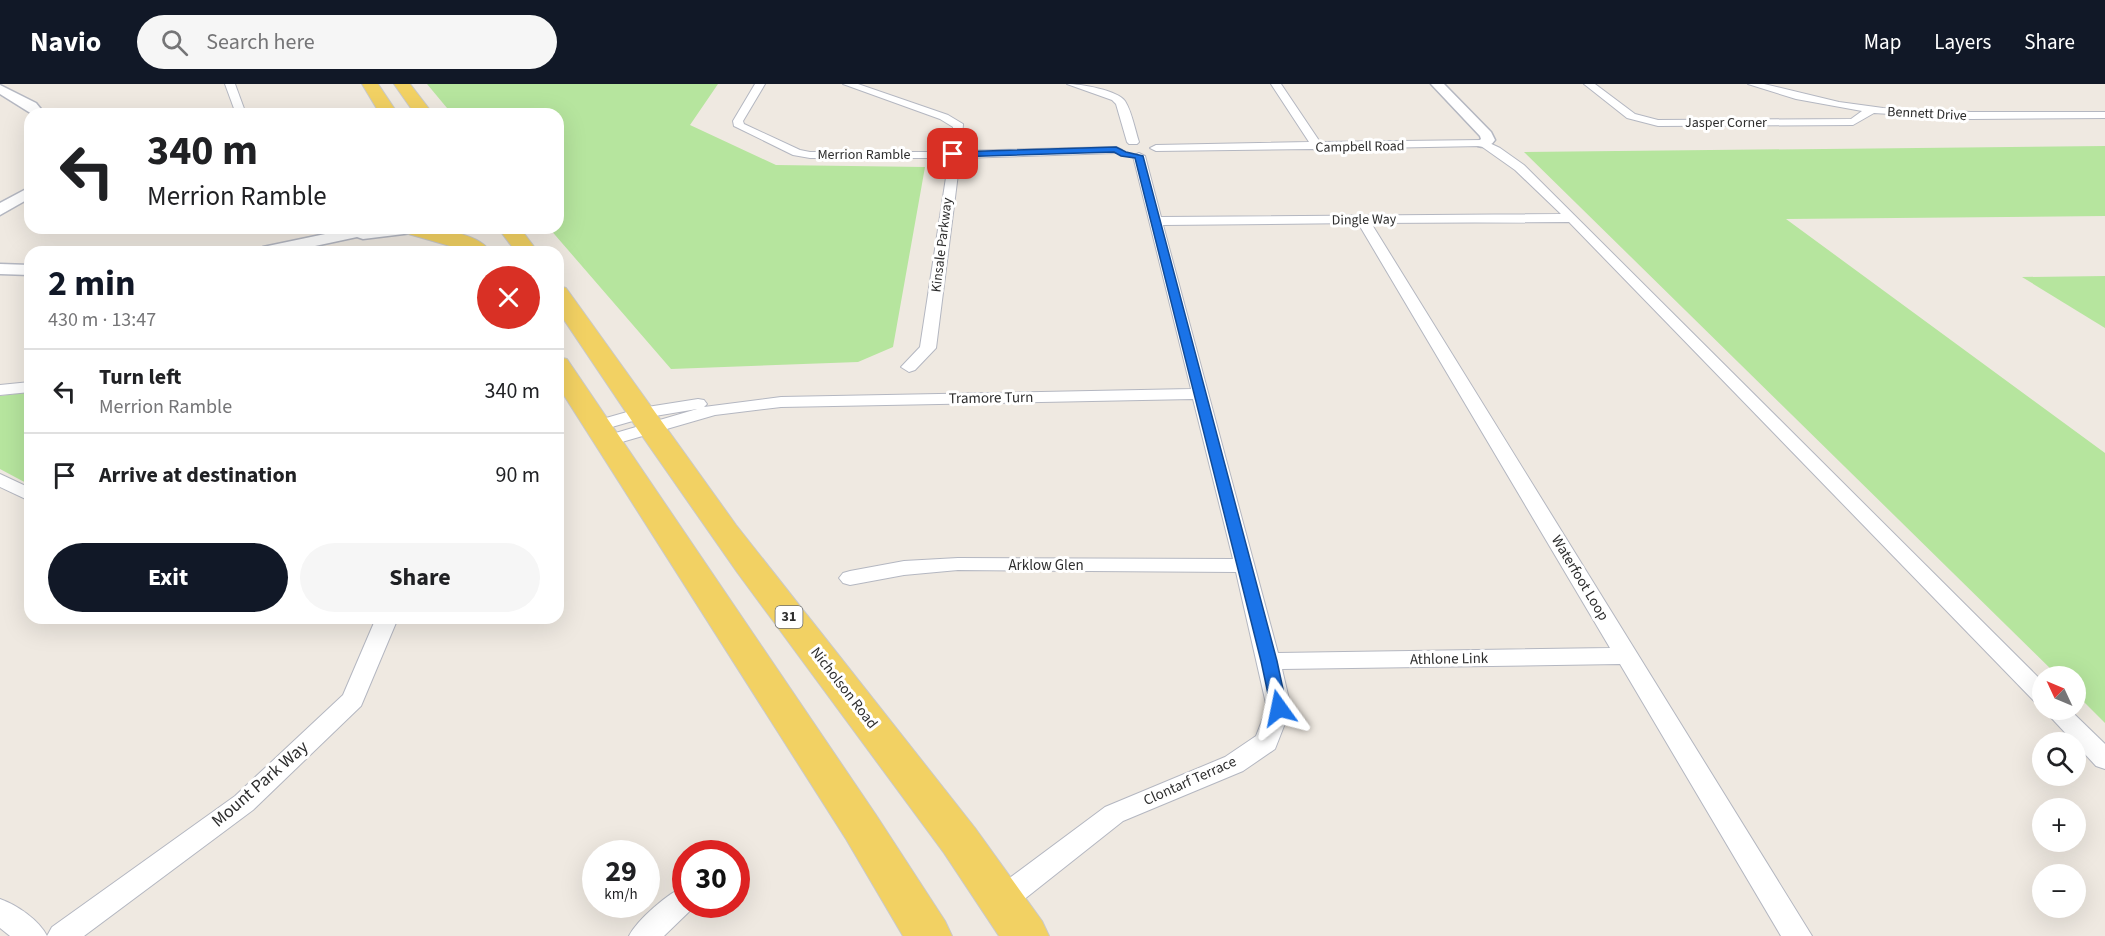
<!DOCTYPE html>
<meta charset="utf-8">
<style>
:root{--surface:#fff;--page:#f6f6f6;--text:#202124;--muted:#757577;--line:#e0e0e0;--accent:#111827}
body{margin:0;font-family:"Source Sans 3",sans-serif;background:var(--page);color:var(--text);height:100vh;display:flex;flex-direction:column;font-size:22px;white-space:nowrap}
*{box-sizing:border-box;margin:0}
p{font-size:20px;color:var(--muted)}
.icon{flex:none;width:33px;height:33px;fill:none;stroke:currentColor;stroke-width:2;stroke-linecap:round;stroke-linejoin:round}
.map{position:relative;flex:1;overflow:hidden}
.side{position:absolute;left:24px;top:162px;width:540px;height:378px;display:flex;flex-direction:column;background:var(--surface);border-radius:18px;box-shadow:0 6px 24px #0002}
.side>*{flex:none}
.guide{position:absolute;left:24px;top:24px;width:540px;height:126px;border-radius:18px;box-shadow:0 6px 24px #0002;background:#fff;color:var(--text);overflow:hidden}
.needle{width:39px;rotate:314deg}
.buttons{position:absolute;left:2032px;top:582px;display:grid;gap:12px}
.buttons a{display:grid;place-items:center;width:54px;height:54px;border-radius:50%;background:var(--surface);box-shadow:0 6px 24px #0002;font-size:30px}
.speed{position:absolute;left:582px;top:756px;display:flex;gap:12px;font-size:30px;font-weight:700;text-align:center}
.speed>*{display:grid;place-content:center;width:78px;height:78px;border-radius:50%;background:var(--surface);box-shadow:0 6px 24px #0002;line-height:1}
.speed small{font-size:15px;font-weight:400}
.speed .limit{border:9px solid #d22;background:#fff;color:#111}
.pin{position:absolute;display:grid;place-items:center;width:51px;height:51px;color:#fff;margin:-26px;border-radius:12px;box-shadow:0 3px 9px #0006}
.me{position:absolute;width:66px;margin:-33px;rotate:348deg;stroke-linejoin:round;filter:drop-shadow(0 0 4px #0008)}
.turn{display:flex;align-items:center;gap:21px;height:126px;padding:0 24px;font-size:27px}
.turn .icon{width:78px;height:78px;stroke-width:2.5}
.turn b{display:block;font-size:42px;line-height:51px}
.round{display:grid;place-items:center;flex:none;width:63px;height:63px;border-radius:32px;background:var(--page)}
.overview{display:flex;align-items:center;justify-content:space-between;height:102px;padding:0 24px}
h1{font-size:36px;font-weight:700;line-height:45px;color:var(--accent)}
.action{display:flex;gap:12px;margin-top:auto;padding:12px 24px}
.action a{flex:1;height:69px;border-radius:36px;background:var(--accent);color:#fff;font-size:24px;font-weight:700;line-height:69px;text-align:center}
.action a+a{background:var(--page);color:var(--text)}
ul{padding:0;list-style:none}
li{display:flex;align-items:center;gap:18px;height:84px;padding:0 24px;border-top:2px solid var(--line)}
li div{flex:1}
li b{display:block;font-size:22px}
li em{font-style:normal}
header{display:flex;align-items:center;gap:36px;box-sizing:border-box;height:84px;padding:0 30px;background:var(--accent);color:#fff}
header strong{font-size:28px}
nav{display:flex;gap:33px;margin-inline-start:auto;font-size:21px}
.search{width:420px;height:54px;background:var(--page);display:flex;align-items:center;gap:15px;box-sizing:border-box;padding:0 21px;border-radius:33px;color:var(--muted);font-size:22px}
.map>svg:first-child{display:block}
</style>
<header>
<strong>Navio</strong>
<div class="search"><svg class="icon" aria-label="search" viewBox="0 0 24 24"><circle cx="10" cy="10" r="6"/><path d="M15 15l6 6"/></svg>Search here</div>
<nav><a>Map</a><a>Layers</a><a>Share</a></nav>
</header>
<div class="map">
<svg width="2105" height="852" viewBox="0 0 2105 852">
<rect width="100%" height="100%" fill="#efe9e1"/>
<g fill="#b6e59e">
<polygon points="427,0 718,0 690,41 776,81 925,83 893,263 858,278 671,285 549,144 558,144 558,30 452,30"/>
<polygon points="2105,62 2105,132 1786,135 2105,369 2105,639 2076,610 2076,592 2058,592 1524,68"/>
<polygon points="2105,192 2105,244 2022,193"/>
<polygon points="30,308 30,401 0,385 0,312"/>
</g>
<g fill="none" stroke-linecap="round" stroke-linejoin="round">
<defs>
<g id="minor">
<polygon points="225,0 235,0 246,30 236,30"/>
<polygon points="755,0 765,0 743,37 744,40 800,66 810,68 950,68 953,43 940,35 843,0 858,0 948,31 963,40 961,67 1116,63 1122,66 1116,69 960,74 936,264 915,286 909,288 901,283 920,263 949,74 810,74 793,71 734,42 733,37"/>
<path d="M 1067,0 C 1081,0 1117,6 1125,17 C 1132,28 1135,46 1139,58 L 1137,60 L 1129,60 L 1127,58 L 1116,20 L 1112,16 Z"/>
<path d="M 1271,0 L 1281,0 L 1320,58 L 1483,56 L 1500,64 L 1524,81 L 2043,598 L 2043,620 L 2035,618 L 1569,138 L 1371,139 L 1812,852 L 1781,852 L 1620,580 L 1282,585 L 1291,624 L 1275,665 L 1243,687 L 1123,737 L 1012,825 L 1002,828 L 992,825 L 988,816 L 992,807 L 1105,723 L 1225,673 L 1256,652 L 1267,624 L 1236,488 L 958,486 L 904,491 L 850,501 L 843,499 L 839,494 L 843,489 L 850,487 L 904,477 L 958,474 L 1233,475 L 1193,315 L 781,323 L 715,331 L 608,362 L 602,361 L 599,357 L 602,353 L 697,325 L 643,334 L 598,347 L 592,346 L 589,342 L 592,338 L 641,324 L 698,315 L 704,316 L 707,320 L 704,323 L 781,313 L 1191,305 L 1133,72 L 1139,69 L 1145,72 L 1161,133 L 1561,130 L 1515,86 L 1481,62 L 1323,65 L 1318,67 L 1313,65 L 1156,67 L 1150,64 L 1156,61 L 1309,58 ZM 1358,139 L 1610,564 L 1278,569 L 1163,141 Z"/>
<polygon points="1584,0 1595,0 1635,30 1658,36 1851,35 1862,27 1796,15 1748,0 1764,0 1839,18 1883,24 1971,28 2105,28 2105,34 1971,35 1874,29 1853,41 1658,42 1627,34"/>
<polygon points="30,298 30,308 0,311 0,301"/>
<polygon points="0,390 30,404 30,417 0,403"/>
<polygon points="376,534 398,534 361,622 253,726 84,852 47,852 52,843 235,712 343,611"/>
<polygon points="2044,626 2070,626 2105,660 2105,685 2096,682"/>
<path d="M 686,802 L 686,820 L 697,820 L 664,852 L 629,852 C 637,836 669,808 686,802 Z"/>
<path d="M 0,815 C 17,821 39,836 47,852 L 10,852 L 0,844 Z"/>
</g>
<g id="tertiary">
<path d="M 1431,0 L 1444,0 L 1491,48 L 1495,56 C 1491,62 1485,64 1478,62 L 1476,59 L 1481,55 L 1480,52 Z"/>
<polygon points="0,1 36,19 45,30 32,30 0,10"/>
<polygon points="30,103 30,114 0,131 0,119"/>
<polygon points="354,144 420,144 412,149 363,155 357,153 287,168 255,168 263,163"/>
<polygon points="0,180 30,181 30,191 0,190"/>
</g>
<g id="primary">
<polygon points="362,0 378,0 398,30 380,30"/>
<polygon points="394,0 410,0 433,30 415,30"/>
<path d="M 402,144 C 427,144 475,145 491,168 L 463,168 L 450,162 L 405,149 Z"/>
<polygon points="498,144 520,144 538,168 516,168"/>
<polygon points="558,202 566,204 736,441 975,744 1042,837 1049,852 999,852 944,769 737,488 638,346 558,227"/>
<polygon points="558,273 567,275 571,281 876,731 945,837 952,852 903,852 846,755 558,302"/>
</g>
</defs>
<use href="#minor" stroke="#b4b7c1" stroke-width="2"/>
<use href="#tertiary" stroke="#b4b7c1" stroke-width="3"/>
<use href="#primary" stroke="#c9c9c9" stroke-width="2"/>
<use href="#minor" fill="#fff" fill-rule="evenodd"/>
<use href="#tertiary" fill="#fff" fill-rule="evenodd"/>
<use href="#primary" fill="#f2d163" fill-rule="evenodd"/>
</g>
<polygon fill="#1a73e8" stroke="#114b97" stroke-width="1.5" points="1116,63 1126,68 1143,72 1277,577 1287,624 1285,628 1273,628 1271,624 1261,577 1135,74 1121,72 1114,68 953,73 949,70 953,68"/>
<g text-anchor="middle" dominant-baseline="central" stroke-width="6" stroke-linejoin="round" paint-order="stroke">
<g font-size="14" fill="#2e2e2e" stroke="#fff">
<text transform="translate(1927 30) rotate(3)">Bennett Drive</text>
<text x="1726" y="39">Jasper Corner</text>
<text transform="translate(1360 63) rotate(-1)">Campbell Road</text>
<text x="864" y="71">Merrion Ramble</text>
<text transform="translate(1364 136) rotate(-1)">Dingle Way</text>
<text transform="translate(942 161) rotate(-83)">Kinsale Parkway</text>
</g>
<rect fill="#fff" stroke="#6d6d6d" stroke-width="1.5" x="775.5" y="522" width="27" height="22" rx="4.5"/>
<g font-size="14" font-weight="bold" fill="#2e2e2e">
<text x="789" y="533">31</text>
</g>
<g font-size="15" fill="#2e2e2e" stroke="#fff">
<text transform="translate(991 314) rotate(-1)">Tramore Turn</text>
<text x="1046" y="481">Arklow Glen</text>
<text transform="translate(1580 494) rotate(59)">Waterfoot Loop</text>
<text transform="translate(1449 575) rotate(-1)">Athlone Link</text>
<text transform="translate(844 604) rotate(52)">Nicholson Road</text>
<text transform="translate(1190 697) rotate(-24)">Clontarf Terrace</text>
</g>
<g font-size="18" fill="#2e2e2e" stroke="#fff">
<text transform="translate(260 700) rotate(-41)">Mount Park Way</text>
</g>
</g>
</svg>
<div class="buttons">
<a><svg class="needle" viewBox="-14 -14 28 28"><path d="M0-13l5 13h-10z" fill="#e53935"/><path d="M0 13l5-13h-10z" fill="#757577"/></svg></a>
<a><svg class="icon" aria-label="search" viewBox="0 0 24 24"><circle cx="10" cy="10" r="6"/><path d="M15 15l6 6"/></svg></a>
<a>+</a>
<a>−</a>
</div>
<div class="speed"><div>29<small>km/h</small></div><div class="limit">30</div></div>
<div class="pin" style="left:953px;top:70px;background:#d93025"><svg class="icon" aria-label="arrive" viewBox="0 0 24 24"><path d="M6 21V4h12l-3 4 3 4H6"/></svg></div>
<svg class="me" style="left:1279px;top:624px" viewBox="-20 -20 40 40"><path d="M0-17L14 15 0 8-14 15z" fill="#1a73e8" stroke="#fff" stroke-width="4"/></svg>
<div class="guide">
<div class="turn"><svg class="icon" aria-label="left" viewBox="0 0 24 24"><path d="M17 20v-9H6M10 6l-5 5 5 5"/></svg><div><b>340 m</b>Merrion Ramble</div></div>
</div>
<section class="side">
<div class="overview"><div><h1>2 min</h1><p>430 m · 13:47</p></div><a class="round" style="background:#d93025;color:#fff"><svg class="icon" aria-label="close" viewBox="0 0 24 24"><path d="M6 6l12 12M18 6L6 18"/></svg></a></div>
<ul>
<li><svg class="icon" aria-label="left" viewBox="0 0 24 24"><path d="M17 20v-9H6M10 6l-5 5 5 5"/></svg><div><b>Turn left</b><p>Merrion Ramble</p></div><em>340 m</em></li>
<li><svg class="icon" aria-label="arrive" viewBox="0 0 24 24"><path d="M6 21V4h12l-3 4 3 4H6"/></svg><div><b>Arrive at destination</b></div><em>90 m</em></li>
</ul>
<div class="action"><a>Exit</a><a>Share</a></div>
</section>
</div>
